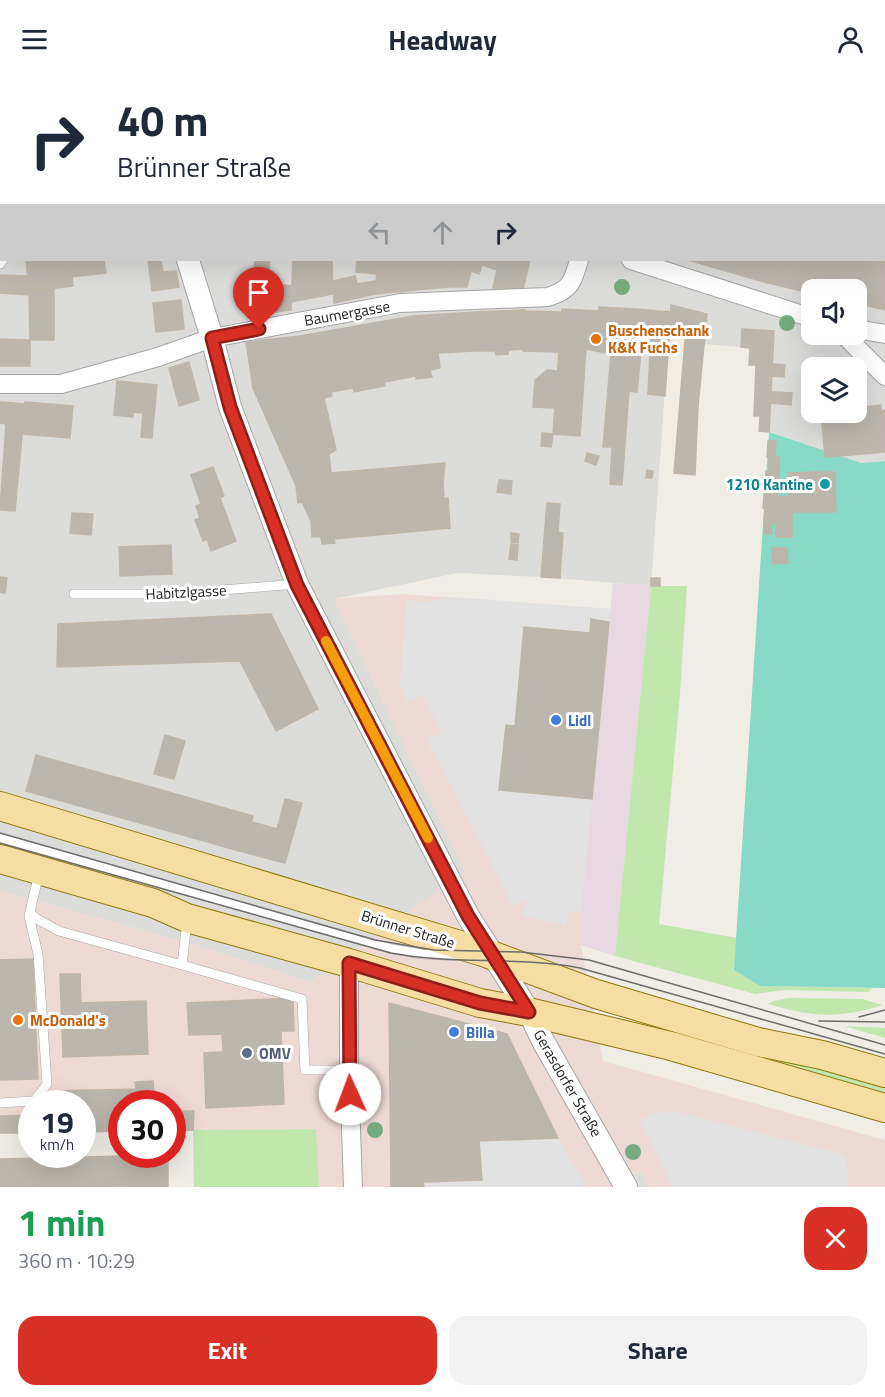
<!DOCTYPE html>
<meta charset="utf-8">
<style>
:root{--surface:#fff;--page:#f2f2f3;--text:#1f2937;--muted:#747a83;--accent:#d93025}
body{margin:0;font-family:"Titillium Web",sans-serif;background:var(--page);color:var(--text);height:100vh;display:flex;flex-direction:column;font-size:22px;white-space:nowrap}
*{box-sizing:border-box;margin:0}
p{font-size:20px;color:var(--muted)}
.icon{flex:none;width:33px;height:33px;fill:none;stroke:currentColor;stroke-width:2;stroke-linecap:round;stroke-linejoin:round}
.map{position:relative;height:1109px;overflow:hidden}
.side{display:flex;flex-direction:column;background:var(--surface);flex:1}
.side>*{flex:none}
.top-card{position:absolute;left:0px;top:0px;width:885px;height:183px;box-shadow:0 6px 24px #0002;background:#fff;color:var(--text);overflow:hidden}
.buttons{position:absolute;left:801px;top:201px;display:grid;gap:12px}
.buttons a{display:grid;place-items:center;width:66px;height:66px;border-radius:12px;background:var(--surface);box-shadow:0 6px 24px #0002;font-size:30px}
.speed{position:absolute;left:18px;top:1012px;display:flex;gap:12px;font-size:30px;font-weight:700;text-align:center}
.speed>*{display:grid;place-content:center;width:78px;height:78px;border-radius:50%;background:var(--surface);box-shadow:0 6px 24px #0002;line-height:1}
.speed small{font-size:15px;font-weight:400}
.speed .limit{border:9px solid #d22;background:#fff;color:#111}
.pin{position:absolute;display:grid;place-items:center;width:51px;height:51px;color:#fff;margin:-62px -26px;border-radius:50% 50% 50% 0;rotate:-45deg;box-shadow:0 0 6px #0007}
.pin .icon{rotate:45deg}
.me{position:absolute;width:66px;margin:-33px;rotate:358deg;stroke-linejoin:round;filter:drop-shadow(0 0 4px #0008)}
.turn{display:flex;align-items:center;gap:21px;height:126px;padding:0 18px;font-size:27px}
.turn .icon{width:78px;height:78px;stroke-width:2.5}
.turn b{display:block;font-size:42px;line-height:51px}
.lanes{display:flex;align-items:center;height:57px;padding:0 18px;background:#0003;justify-content:center;gap:30px;direction:ltr}
.lanes .off{opacity:.35}
.round{display:grid;place-items:center;flex:none;width:63px;height:63px;border-radius:18px;background:var(--page)}
.head{display:flex;align-items:center;justify-content:space-between;height:102px;padding:0 18px}
h1{font-size:36px;font-weight:700;line-height:45px;color:#1e9e55}
.primary-button{display:flex;gap:12px;margin-top:auto;padding:12px 18px}
.primary-button a{flex:1;height:69px;border-radius:18px;background:var(--accent);color:#fff;font-size:24px;font-weight:700;line-height:69px;text-align:center}
.primary-button a+a{background:var(--page);color:var(--text)}
header{display:flex;justify-content:space-between;align-items:center;height:78px;padding:0 18px;background:var(--surface);font-size:27px;font-weight:700}
.map>svg:first-child{display:block}
</style>
<header><svg class="icon" aria-label="menu" viewBox="0 0 24 24"><path d="M4 6h16M4 12h16M4 18h16"/></svg>Headway<svg class="icon" aria-label="person" viewBox="0 0 24 24"><circle cx="12" cy="8" r="4"/><path d="M4 21q1-7 8-7t8 7"/></svg></header>
<div class="map">
<svg width="885" height="1109" viewBox="0 0 885 1109">
<rect width="100%" height="100%" fill="#efede5"/>
<g fill="#dcdcdb" fill-rule="evenodd">
<path d="M 0,0 L 885,0 L 885,383 L 861,385 L 769,354 L 759,353 L 760,338 L 754,338 L 756,288 L 749,287 L 750,270 L 704,266 L 707,237 L 671,227 L 651,508 L 541,499 L 457,495 L 334,521 L 466,794 L 310,904 L 184,864 L 0,813 ZM 2,2 L 884,2 L 884,182 L 2,182 ZM 812,212 L 856,212 L 856,256 L 812,256 ZM 812,290 L 856,290 L 856,334 L 812,334 Z"/>
<polygon points="641,1093 649,1109 613,1109"/>
</g>
<polygon fill="#eedad5" points="402,516 610,531 581,833 581,867 603,983 885,1062 885,1109 649,1109 641,1093 613,1109 319,1109 316,1051 173,1053 172,1026 122,1026 121,1053 83,1054 82,1026 32,1026 31,1055 0,1055 0,813 184,864 310,904 465,794 333,521"/>
<polygon fill="#e7d8e2" points="613,505 651,508 615,878 581,867 581,833"/>
<g fill="#c1e6ae">
<polygon points="651,508 687,508 680,615 659,846 737,860 734,892 760,908 872,910 868,914 785,912 755,916 615,878"/>
<path d="M 788,920 L 862,921 L 883,927 C 837,941 813,939 768,926 L 774,923 Z"/>
<polygon points="844,948 885,950 885,960"/>
<polygon points="774,978 885,1006 885,1018 773,985"/>
<polygon points="316,1051 319,1109 194,1109 193,1052"/>
</g>
<polygon fill="#88d9c5" points="769,354 861,385 885,383 885,910 760,908 734,892"/>
<g fill="#e2e2e2">
<polygon points="453,519 610,531 609,544 592,542 590,555 524,549 515,648 506,648 499,712 592,721 581,833 569,833 566,848 522,838 526,822 513,828 427,662 441,654 422,617 408,624 400,608 406,522 423,524"/>
<polygon points="678,1034 846,1077 848,1109 673,1109 639,1042 653,1035"/>
<polygon points="558,1060 587,1109 424,1109 423,1104 481,1102 479,1063"/>
</g>
<g fill="#bbb6ae" stroke="#c0b6a8" stroke-width="1.5">
<polygon points="0,0 24,2 2,2 0,42"/>
<polygon points="276,0 311,0 313,2 276,2"/>
<polygon points="545,0 582,0 544,2"/>
<polygon points="767,0 791,0 766,2"/>
<polygon points="884,41 885,42 884,104"/>
<polygon points="26,182 70,182 73,208 29,213"/>
<polygon points="70,182 104,182 106,195 71,199"/>
<polygon points="148,182 161,182 163,194 176,193 179,209 152,213"/>
<polygon points="255,182 270,182 268,205 253,204"/>
<polygon points="293,182 332,182 333,216 291,224"/>
<polygon points="357,182 377,182 376,196 356,194"/>
<polygon points="377,182 457,182 447,209 376,216"/>
<polygon points="457,182 530,182 523,211 493,210 497,192 482,187 479,196 471,193 467,209 447,209"/>
<polygon points="688,182 714,182 712,189"/>
<polygon points="714,182 779,182 768,205 712,189"/>
<polygon points="779,182 816,182 801,213 768,205"/>
<polygon points="816,182 885,183 885,232 856,225 856,212 812,212 812,215 801,213"/>
<polygon points="0,197 28,198 29,217 0,215"/>
<polygon points="355,198 357,206 376,203 376,216 334,225 333,203"/>
<polygon points="253,204 292,208 291,232 251,237"/>
<polygon points="54,210 54,262 30,262 29,213"/>
<polygon points="181,222 184,251 156,254 153,225"/>
<polygon points="671,227 707,236 698,328 695,397 674,395 686,251 670,248"/>
<polygon points="599,229 635,231 622,407 610,406 612,369 603,369 611,276 586,271 580,358 553,356 562,231 599,233"/>
<polygon points="635,231 671,234 665,318 648,316 651,253 633,251"/>
<polygon points="525,232 522,271 508,272 508,276 496,277 495,273 473,273 475,234"/>
<polygon points="525,233 561,234 559,274 523,273"/>
<polygon points="475,234 473,273 438,275 440,290 430,292 432,299 416,301 416,298 384,304 385,308 354,314 353,310 331,314 332,318 324,320 336,372 329,376 331,395 445,385 443,405 444,421 448,420 450,450 334,461 335,465 322,466 321,459 312,459 311,443 302,424 298,425 296,408 253,310 246,264 300,258 413,238"/>
<polygon points="742,251 774,253 769,354 759,353 760,338 754,338 756,287 749,287 750,270 741,269"/>
<polygon points="0,261 30,262 30,288 0,288"/>
<polygon points="632,273 641,274 637,314 628,313"/>
<polygon points="189,284 199,322 179,328 169,290"/>
<polygon points="773,286 785,287 784,299 772,298"/>
<polygon points="547,292 557,293 555,330 533,329 535,302"/>
<polygon points="117,303 157,307 152,360 141,359 143,335 133,334 133,339 114,337"/>
<polygon points="771,314 792,315 791,327 770,325"/>
<polygon points="859,318 859,321 863,320 864,329 881,327 881,333 885,332 885,374 851,377 848,334 856,334 856,319"/>
<polygon points="0,324 25,326 15,433 0,432 6,346 0,345"/>
<polygon points="25,324 73,328 70,360 22,356"/>
<polygon points="821,334 848,334 851,377 825,379"/>
<polygon points="542,355 553,356 551,369 541,368"/>
<polygon points="768,363 776,363 775,379 767,379"/>
<polygon points="587,375 599,378 596,387 585,383"/>
<rect x="769" y="379" width="10" height="15"/>
<polygon points="213,389 224,418 220,420 236,463 211,473 207,461 203,463 195,442 200,440 196,428 201,426 191,397"/>
<polygon points="647,392 653,393 652,400 646,400"/>
<polygon points="766,393 779,394 777,421 780,421 779,431 763,430"/>
<polygon points="815,394 816,423 795,423 795,417 789,417 789,395"/>
<polygon points="815,394 835,394 836,434 792,434 792,431 779,431 780,421 777,421 777,419 795,417 795,423 816,423"/>
<polygon points="499,402 512,403 511,416 497,414"/>
<polygon points="547,425 560,426 558,454 563,455 560,500 541,499"/>
<polygon points="765,430 792,431 792,446 764,446"/>
<polygon points="72,435 93,436 91,457 70,455"/>
<polygon points="771,447 772,456 765,456 764,448"/>
<rect x="776" y="448" width="16" height="11"/>
<polygon points="511,455 519,456 518,465 511,464"/>
<polygon points="511,466 518,467 517,482 509,481"/>
<polygon points="171,467 172,496 120,498 119,469"/>
<polygon points="772,470 787,470 788,485 773,486"/>
<polygon points="0,499 7,500 5,515 0,514"/>
<rect x="651" y="500" width="9" height="8"/>
<polygon points="271,536 318,631 276,653 240,583 57,589 58,546"/>
<polygon points="591,541 609,544 592,721 499,712 506,647 515,648 524,549 590,555"/>
<polygon points="165,657 185,663 174,701 154,696"/>
<polygon points="36,677 151,709 140,745 26,713"/>
<polygon points="151,709 253,738 243,774 140,745"/>
<polygon points="285,721 302,725 285,785 243,774 252,744 277,751"/>
<polygon points="33,881 38,1001 0,1002 0,882"/>
<polygon points="60,896 80,896 81,925 146,923 148,976 63,979"/>
<polygon points="293,920 294,953 281,953 284,1026 206,1030 204,975 223,974 222,956 189,957 187,925"/>
<polygon points="389,925 507,956 558,1060 479,1063 482,1102 423,1104 424,1109 391,1109"/>
<polygon points="153,1003 155,1026 122,1026 122,1053 82,1054 82,1026 52,1026 52,1013 136,1011 135,1004"/>
<polygon points="172,1033 194,1033 193,1052 172,1053"/>
<polygon points="32,1037 32,1055 0,1055 0,1038"/>
<polygon points="168,1077 168,1109 0,1109 0,1081"/>
</g>
<g fill="none" stroke-linecap="round" stroke-linejoin="round">
<defs>
<g id="service">
<polyline points="32,0 32,2"/>
<polyline points="237,2 237,0"/>
<polyline points="0,186 3,182"/>
<polyline points="74,516 173,516 297,506"/>
<polyline points="0,760 392,871 422,876 459,878"/>
<polyline points="30,835 37,841 59,853 182,887"/>
<polyline points="187,843 182,887 302,921 305,992 349,992"/>
<polyline points="0,1025 34,1023 47,1006 38,876 29,838 39,795"/>
</g>
<g id="minor">
<polyline points="631,182 812,240"/>
<polyline points="856,251 885,256"/>
<polyline points="843,256 885,298"/>
<path d="M 0,306 L 61,306 L 158,279 L 212,260 L 400,225 L 548,219 C 571,212 573,203 579,182"/>
<polyline points="349,885 349,992 353,1109"/>
</g>
<g id="tertiary">
<polyline points="134,0 135,2"/>
<polyline points="188,182 212,260 230,329 297,506 468,838 529,934 543,963 626,1109"/>
</g>
<g id="primary">
<polyline points="0,728 483,874 596,916 758,964 822,977 885,995"/>
<polyline points="0,781 153,825 187,840 349,885 480,925 529,934 671,968 885,1030"/>
</g>
</defs>
<use href="#service" stroke="#a5a5a5" stroke-width="10"/>
<use href="#minor" stroke="#a5a5a5" stroke-width="20"/>
<use href="#tertiary" stroke="#a5a5a5" stroke-width="24"/>
<use href="#primary" stroke="#907709" stroke-width="30"/>
<use href="#service" stroke="#fff" stroke-width="9"/>
<use href="#minor" stroke="#fff" stroke-width="18"/>
<use href="#tertiary" stroke="#fff" stroke-width="22"/>
<use href="#primary" stroke="#f6dea3" stroke-width="28"/>
<g stroke="#6c6c6c" stroke-width="1.5">
<polyline points="0,755 375,862 434,872 521,874 589,882 885,967"/>
<path d="M 0,765 L 391,875 C 454,887 517,878 580,890 L 885,976"/>
<polyline points="859,939 885,932"/>
<polyline points="819,943 885,944"/>
</g>
</g>
<g fill="#75ac7e">
<circle cx="622" cy="209" r="8"/>
<circle cx="787" cy="245" r="8"/>
<circle cx="372" cy="1024" r="8"/>
<circle cx="375" cy="1052" r="8"/>
<circle cx="633" cy="1074" r="8"/>
</g>
<g fill="none" stroke-linecap="round" stroke-linejoin="round">
<defs>
<polyline id="route" points="259,251 212,260 230,329 297,507 468,838 529,934 480,925 349,885 350,1016"/>
</defs>
<use href="#route" stroke="#8d1f18" stroke-width="15"/>
<use href="#route" stroke="#d93025" stroke-width="10"/>
<polyline stroke="#f59e0b" stroke-width="10" points="326,563 428,760"/>
</g>
<g fill="#e8710a" stroke="#fff" stroke-width="2">
<circle cx="596" cy="261" r="6"/>
<circle cx="18" cy="942" r="6"/>
</g>
<circle fill="#0f9aa8" stroke="#fff" stroke-width="2" cx="825" cy="406" r="6"/>
<g fill="#3f7fe0" stroke="#fff" stroke-width="2">
<circle cx="556" cy="642" r="6"/>
<circle cx="454" cy="954" r="6"/>
</g>
<circle fill="#5c6f8a" stroke="#fff" stroke-width="2" cx="247" cy="975" r="6"/>
<g text-anchor="middle" dominant-baseline="central" stroke-width="6" stroke-linejoin="round" paint-order="stroke">
<g font-size="15" fill="#1e1e1e" stroke="#fff">
<text transform="translate(347 235) rotate(-10)">Baumergasse</text>
<text transform="translate(186 514) rotate(-3)">Habitzlgasse</text>
<text transform="translate(408 851) rotate(17)">Brünner Straße</text>
<text transform="translate(568 1005) rotate(60)">Gerasdorfer Straße</text>
</g>
<g font-size="15" font-weight="bold" fill="#c56008" stroke="#fff" text-anchor="start">
<text x="608" y="252">Buschenschank<tspan x="608" dy="17">K&amp;K Fuchs</tspan></text>
<text x="30" y="942">McDonald's</text>
</g>
<g font-size="15" font-weight="bold" fill="#0d838f" stroke="#fff" text-anchor="end">
<text x="813" y="406">1210 Kantine</text>
</g>
<g font-size="15" font-weight="bold" fill="#366cbe" stroke="#fff" text-anchor="start">
<text x="568" y="642">Lidl</text>
<text x="466" y="954">Billa</text>
</g>
<g font-size="15" font-weight="bold" fill="#4e5e75" stroke="#fff" text-anchor="start">
<text x="259" y="975">OMV</text>
</g>
</g>
</svg>
<div class="buttons">
<a><svg class="icon" aria-label="sound" viewBox="0 0 24 24"><path d="M4 9h4l5-4v14l-5-4H4zM17 9q2 3 0 6"/></svg></a>
<a><svg class="icon" aria-label="layers" viewBox="0 0 24 24"><path d="M12 4l9 5-9 5-9-5zM3 14l9 5 9-5"/></svg></a>
</div>
<div class="speed"><div>19<small>km/h</small></div><div class="limit">30</div></div>
<div class="pin" style="left:259px;top:251px;background:#d93025"><svg class="icon" aria-label="arrive" viewBox="0 0 24 24"><path d="M6 21V4h12l-3 4 3 4H6"/></svg></div>
<svg class="me" style="left:350px;top:1016px" viewBox="-20 -20 40 40"><circle r="19" fill="#fff"/><path d="M0-13L10 11 0 6-10 11z" fill="#d93025"/></svg>
<div class="top-card">
<div class="turn"><svg class="icon" aria-label="right" viewBox="0 0 24 24"><path d="M7 20v-9h11M14 6l5 5-5 5"/></svg><div><b>40 m</b>Brünner Straße</div></div>
<div class="lanes"><svg class="icon off" aria-label="left" viewBox="0 0 24 24"><path d="M17 20v-9H6M10 6l-5 5 5 5"/></svg><svg class="icon off" aria-label="ahead" viewBox="0 0 24 24"><path d="M12 20V5M6 11l6-6 6 6"/></svg><svg class="icon" aria-label="right" viewBox="0 0 24 24"><path d="M7 20v-9h11M14 6l5 5-5 5"/></svg></div>
</div>
</div>
<section class="side">
<div class="head"><div><h1>1 min</h1><p>360 m · 10:29</p></div><a class="round" style="background:#d93025;color:#fff"><svg class="icon" aria-label="close" viewBox="0 0 24 24"><path d="M6 6l12 12M18 6L6 18"/></svg></a></div>
<div class="primary-button"><a>Exit</a><a>Share</a></div>
</section>
